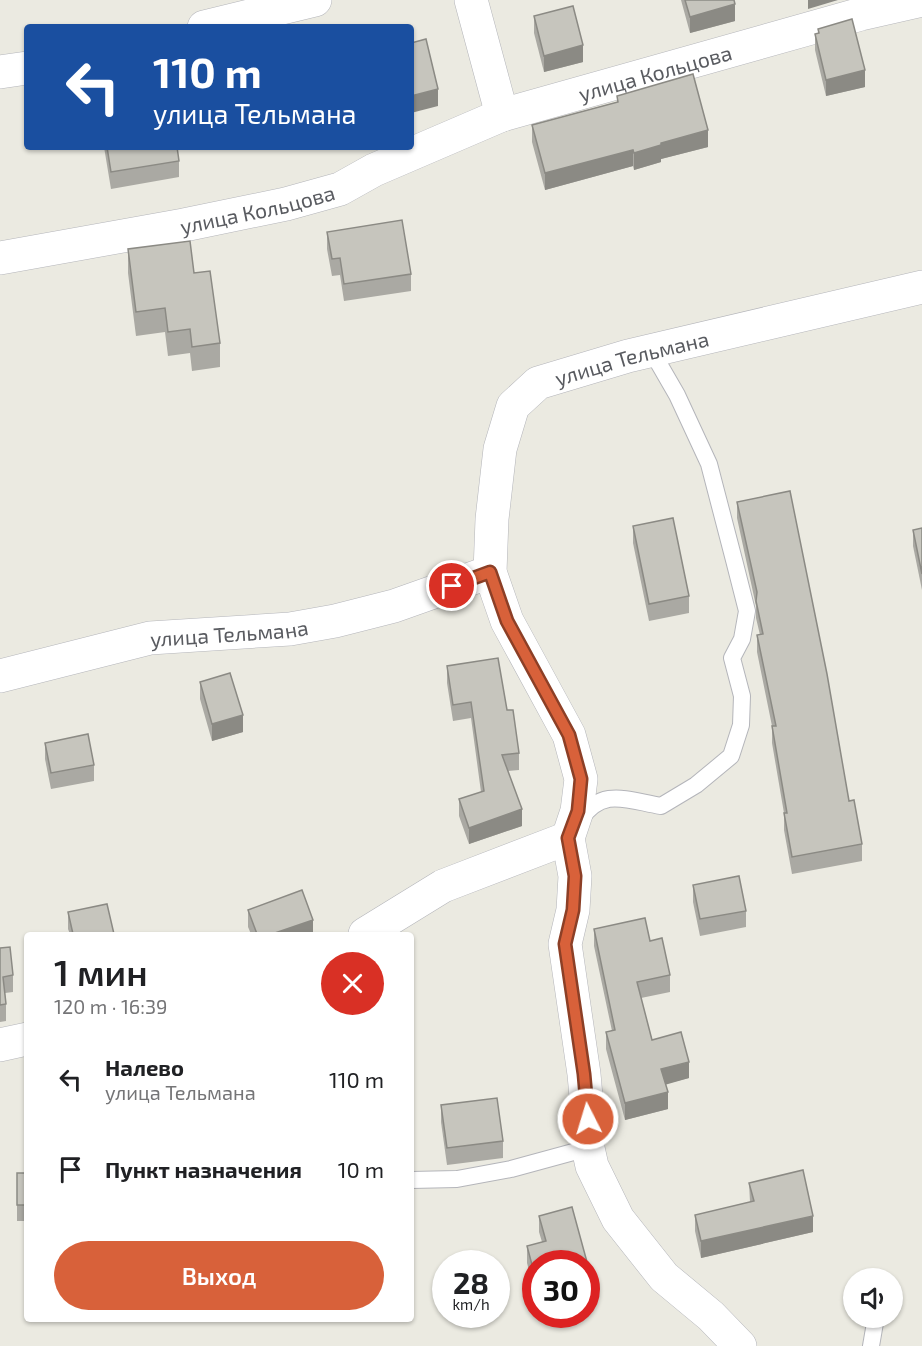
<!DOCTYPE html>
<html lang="ru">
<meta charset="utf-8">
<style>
:root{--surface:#fff;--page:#f6f6f6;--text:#202124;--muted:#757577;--accent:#d8613a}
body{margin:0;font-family:"Exo 2",sans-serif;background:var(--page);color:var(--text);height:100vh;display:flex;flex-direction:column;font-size:22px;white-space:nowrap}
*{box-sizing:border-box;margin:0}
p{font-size:20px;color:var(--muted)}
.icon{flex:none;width:33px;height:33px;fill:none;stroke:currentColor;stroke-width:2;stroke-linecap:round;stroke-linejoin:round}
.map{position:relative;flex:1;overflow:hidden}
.sheet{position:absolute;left:24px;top:932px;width:390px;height:390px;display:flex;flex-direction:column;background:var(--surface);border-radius:6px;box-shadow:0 2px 4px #0004}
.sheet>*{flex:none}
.top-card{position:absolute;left:24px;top:24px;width:390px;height:126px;border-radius:6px;box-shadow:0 2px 4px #0004;background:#1a4fa0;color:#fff;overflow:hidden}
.controls{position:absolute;left:843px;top:1268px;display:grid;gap:12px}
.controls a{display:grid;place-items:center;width:60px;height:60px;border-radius:50%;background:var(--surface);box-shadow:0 2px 4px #0004;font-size:30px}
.speed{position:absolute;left:432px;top:1250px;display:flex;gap:12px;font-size:30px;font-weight:700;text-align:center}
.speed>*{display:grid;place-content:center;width:78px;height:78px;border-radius:50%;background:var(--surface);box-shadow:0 2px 4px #0004;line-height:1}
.speed small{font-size:15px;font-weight:400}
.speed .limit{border:9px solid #d22;background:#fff;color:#111}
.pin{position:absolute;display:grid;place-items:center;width:51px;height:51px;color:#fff;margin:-26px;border:3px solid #fff;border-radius:50%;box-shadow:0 2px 6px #0007}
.me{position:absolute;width:66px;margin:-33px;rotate:355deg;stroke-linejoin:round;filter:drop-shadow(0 0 4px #0008)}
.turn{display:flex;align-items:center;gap:21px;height:126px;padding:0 30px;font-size:27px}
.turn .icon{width:78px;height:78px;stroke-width:2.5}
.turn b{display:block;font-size:42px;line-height:51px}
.round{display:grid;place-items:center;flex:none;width:63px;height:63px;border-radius:32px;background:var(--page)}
.summary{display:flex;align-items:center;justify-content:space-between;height:102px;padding:0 30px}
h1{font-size:36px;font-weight:600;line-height:45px}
.button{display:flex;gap:12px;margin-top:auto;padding:12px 30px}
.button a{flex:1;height:69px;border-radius:36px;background:var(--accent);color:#fff;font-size:24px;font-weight:600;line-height:69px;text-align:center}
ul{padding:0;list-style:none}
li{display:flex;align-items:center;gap:18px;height:90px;padding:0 30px}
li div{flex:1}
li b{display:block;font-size:22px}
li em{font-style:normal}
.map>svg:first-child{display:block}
</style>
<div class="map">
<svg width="922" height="1346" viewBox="0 0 922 1346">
<rect width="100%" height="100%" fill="#ebeae1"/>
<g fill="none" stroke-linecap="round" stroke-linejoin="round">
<defs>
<g id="service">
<path d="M 580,820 C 602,787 626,800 661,806 L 696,785 L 731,756 L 741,725 L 742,696 L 732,658 L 742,639 L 747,611 L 734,560 L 709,464 L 677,395 L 651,350"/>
<polyline points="411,1180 457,1179 511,1169 588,1148"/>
<polyline points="871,1346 876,1317"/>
</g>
<g id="minor">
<path id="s1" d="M 471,0 L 502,115 L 861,14 L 922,0"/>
<polyline points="204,27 315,0"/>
<polyline points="0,72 27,68"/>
<path id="s2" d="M 0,258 L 184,225 L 286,204 L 340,189 L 374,170 L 502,115"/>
<path id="s3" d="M 0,676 L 150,638 L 290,629 L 335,621 L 394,606 L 490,572"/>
<polyline points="365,934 443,886 568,838"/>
<polyline points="0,1045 27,1039"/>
<path id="s4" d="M 740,1346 L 711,1316 L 664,1277 L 618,1219 L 592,1166 L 588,1148 L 588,1119 L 584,1074 L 565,944 L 573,910 L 575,876 L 568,838 L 577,811 L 581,779 L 569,735 L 507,621 L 490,572 L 492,519 L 500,449 L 513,406 L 538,383 L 628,356 L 922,287"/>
</g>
</defs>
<use href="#service" stroke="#b4b5ba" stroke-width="18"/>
<use href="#minor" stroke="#b4b5ba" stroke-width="34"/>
<use href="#service" stroke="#fff" stroke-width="16"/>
<use href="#minor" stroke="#fff" stroke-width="33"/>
</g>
<g fill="#aaa9a3">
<polygon points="681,0 734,0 735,21 690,33"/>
<polygon points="534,16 583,62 544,72 534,33"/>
<polygon points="818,29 865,87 826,96 815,50 815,34 818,33"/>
<polygon points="617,96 708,147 661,159 661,162 634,170 633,166 545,190 532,142 532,125 617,102"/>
<polygon points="104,147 177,147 179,161 179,177 111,189"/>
<polygon points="327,232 411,274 411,291 344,301 340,275 332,276 327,249"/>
<polygon points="128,249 194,273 220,343 220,367 192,371 190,353 168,356 165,332 136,336 128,273"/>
<polygon points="737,502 849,801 862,844 862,861 792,874 784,830 784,813 772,743 772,726 757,652 757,635 760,635 756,618 756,606 737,518"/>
<polygon points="633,526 689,596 689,613 649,621 633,543"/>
<polygon points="922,528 922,590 913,546 913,530"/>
<polygon points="447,666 507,710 519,753 519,770 508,771 522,826 469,844 459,816 459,799 481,792 471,718 453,721 447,683"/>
<polygon points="200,682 243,732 212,741 200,699"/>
<polygon points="45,743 94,765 94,781 51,789 45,759"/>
<polygon points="693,885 746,911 746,927 700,936 693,902"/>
<polygon points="248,910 313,934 251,934 248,927"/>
<polygon points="68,912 114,934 70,934 68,929"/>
<polygon points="594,929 650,941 670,975 670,992 641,998 652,1040 689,1078 665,1084 668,1109 625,1120 606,1049 606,1032 612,1031 594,946"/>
<polygon points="0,948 13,975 13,992 5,993 6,1004 6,1021 0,1022"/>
<polygon points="441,1105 503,1141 503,1158 447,1165 441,1122"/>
<rect x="17" y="1173" width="10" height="48"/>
<polygon points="749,1183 813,1232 701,1258 695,1231 695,1215 750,1202"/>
<polygon points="539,1216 587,1279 535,1292 527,1263 527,1246 542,1242 539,1232"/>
</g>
<g fill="#8b8a84">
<polygon points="808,0 838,0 808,9"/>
<polygon points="735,4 735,21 690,33 690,17"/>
<polygon points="583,45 583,62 544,72 544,56"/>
<polygon points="865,70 865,87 826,96 826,80"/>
<polygon points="438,89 438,106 411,113 411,96"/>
<polygon points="708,130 708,147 661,159 661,162 634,170 634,153 661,143"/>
<polygon points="633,150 633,166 545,190 545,173"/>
<polygon points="243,715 243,732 212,741 212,724"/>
<polygon points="522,809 522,826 469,844 469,828"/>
<polygon points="313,920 313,934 272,934"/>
<polygon points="689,1062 689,1078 661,1086 661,1069"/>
<polygon points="668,1092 668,1109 625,1120 625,1103"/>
<polygon points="813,1216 813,1232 701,1258 701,1241"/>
</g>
<g fill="#c6c5bd" stroke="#8b8a84" stroke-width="1.5">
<polygon points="685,0 734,0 735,4 690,17"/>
<polygon points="573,6 583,45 544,56 534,16"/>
<polygon points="852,19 865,70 826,80 815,34 819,33 818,29"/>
<polygon points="426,39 438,89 411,96 411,43"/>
<polygon points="693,74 708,130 661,143 661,145 634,153 633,150 545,173 532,125 618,102 617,96"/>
<polygon points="107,147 177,147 179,161 111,172"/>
<polygon points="402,220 411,274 344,284 340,258 332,259 327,232"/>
<polygon points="190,241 194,273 210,271 220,343 192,347 190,329 168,332 165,308 136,312 128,249"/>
<polygon points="790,491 827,674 849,801 854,800 862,844 792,857 784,813 787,813 772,726 776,726 757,635 763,634 756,601 757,592 737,502"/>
<polygon points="673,518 689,596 649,604 633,526"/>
<polygon points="922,528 922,574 913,530"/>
<polygon points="498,658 507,710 513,710 519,753 502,755 522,809 469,828 459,799 484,791 471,702 453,705 447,666"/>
<polygon points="230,673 243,715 212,724 200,682"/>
<polygon points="88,734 94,765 51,773 45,743"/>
<polygon points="739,876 746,911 700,919 693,885"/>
<polygon points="302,890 313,920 272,934 257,934 248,910"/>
<polygon points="107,904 114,934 73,934 68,912"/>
<polygon points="645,918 650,941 662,938 670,975 637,982 652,1040 681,1032 689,1062 661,1069 668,1092 625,1103 606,1032 615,1030 594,929"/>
<polygon points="10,947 13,975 3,977 6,1004 0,1005 0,948"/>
<polygon points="497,1098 503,1141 447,1148 441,1105"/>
<polygon points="803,1170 813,1216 701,1241 695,1215 754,1201 749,1183"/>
<rect x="17" y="1173" width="10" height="32"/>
<polygon points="572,1207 587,1262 583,1263 536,1263 535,1276 527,1246 546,1241 539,1216"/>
</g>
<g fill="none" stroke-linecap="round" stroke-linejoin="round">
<defs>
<polyline id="route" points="452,586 490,572 507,621 569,735 581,779 578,811 568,838 575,876 573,910 565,944 584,1074 588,1119"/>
</defs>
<use href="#route" stroke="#8c3f26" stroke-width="15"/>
<use href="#route" stroke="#d8613a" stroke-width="10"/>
</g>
<g text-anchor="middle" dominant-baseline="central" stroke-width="4.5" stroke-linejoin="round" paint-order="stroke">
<g font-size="21" fill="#595b60" stroke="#fff">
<text stroke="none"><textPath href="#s1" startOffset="278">улица Кольцова</textPath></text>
<text stroke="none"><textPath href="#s2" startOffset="262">улица Кольцoва</textPath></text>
<text stroke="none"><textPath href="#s4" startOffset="1155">улица Тельмана</textPath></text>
<text stroke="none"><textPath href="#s3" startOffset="234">улица Тельмана</textPath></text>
</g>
</g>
</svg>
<div class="controls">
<a><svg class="icon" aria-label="sound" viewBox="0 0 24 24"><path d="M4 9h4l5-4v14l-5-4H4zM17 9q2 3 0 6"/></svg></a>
</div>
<div class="speed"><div>28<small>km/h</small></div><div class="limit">30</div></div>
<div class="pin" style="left:452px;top:586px;background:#d93025"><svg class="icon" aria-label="arrive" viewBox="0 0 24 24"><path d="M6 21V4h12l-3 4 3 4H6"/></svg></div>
<svg class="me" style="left:588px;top:1119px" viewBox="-20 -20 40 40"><circle r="17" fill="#d8613a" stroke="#fff" stroke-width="3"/><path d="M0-11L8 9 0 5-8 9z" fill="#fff"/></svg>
<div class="top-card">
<div class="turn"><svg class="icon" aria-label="left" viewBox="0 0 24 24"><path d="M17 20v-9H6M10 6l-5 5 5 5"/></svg><div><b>110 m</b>улица Тельмана</div></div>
</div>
<section class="sheet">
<div class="summary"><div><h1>1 мин</h1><p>120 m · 16:39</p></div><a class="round" style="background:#d93025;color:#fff"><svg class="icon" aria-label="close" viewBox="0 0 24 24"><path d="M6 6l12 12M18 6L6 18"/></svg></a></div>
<ul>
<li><svg class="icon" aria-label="left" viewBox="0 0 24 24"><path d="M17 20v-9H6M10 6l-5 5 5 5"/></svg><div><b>Налево</b><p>улица Тельмана</p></div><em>110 m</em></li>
<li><svg class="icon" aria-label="arrive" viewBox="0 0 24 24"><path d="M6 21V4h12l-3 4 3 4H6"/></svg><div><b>Пункт назначения</b></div><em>10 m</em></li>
</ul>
<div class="button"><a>Выход</a></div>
</section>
</div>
